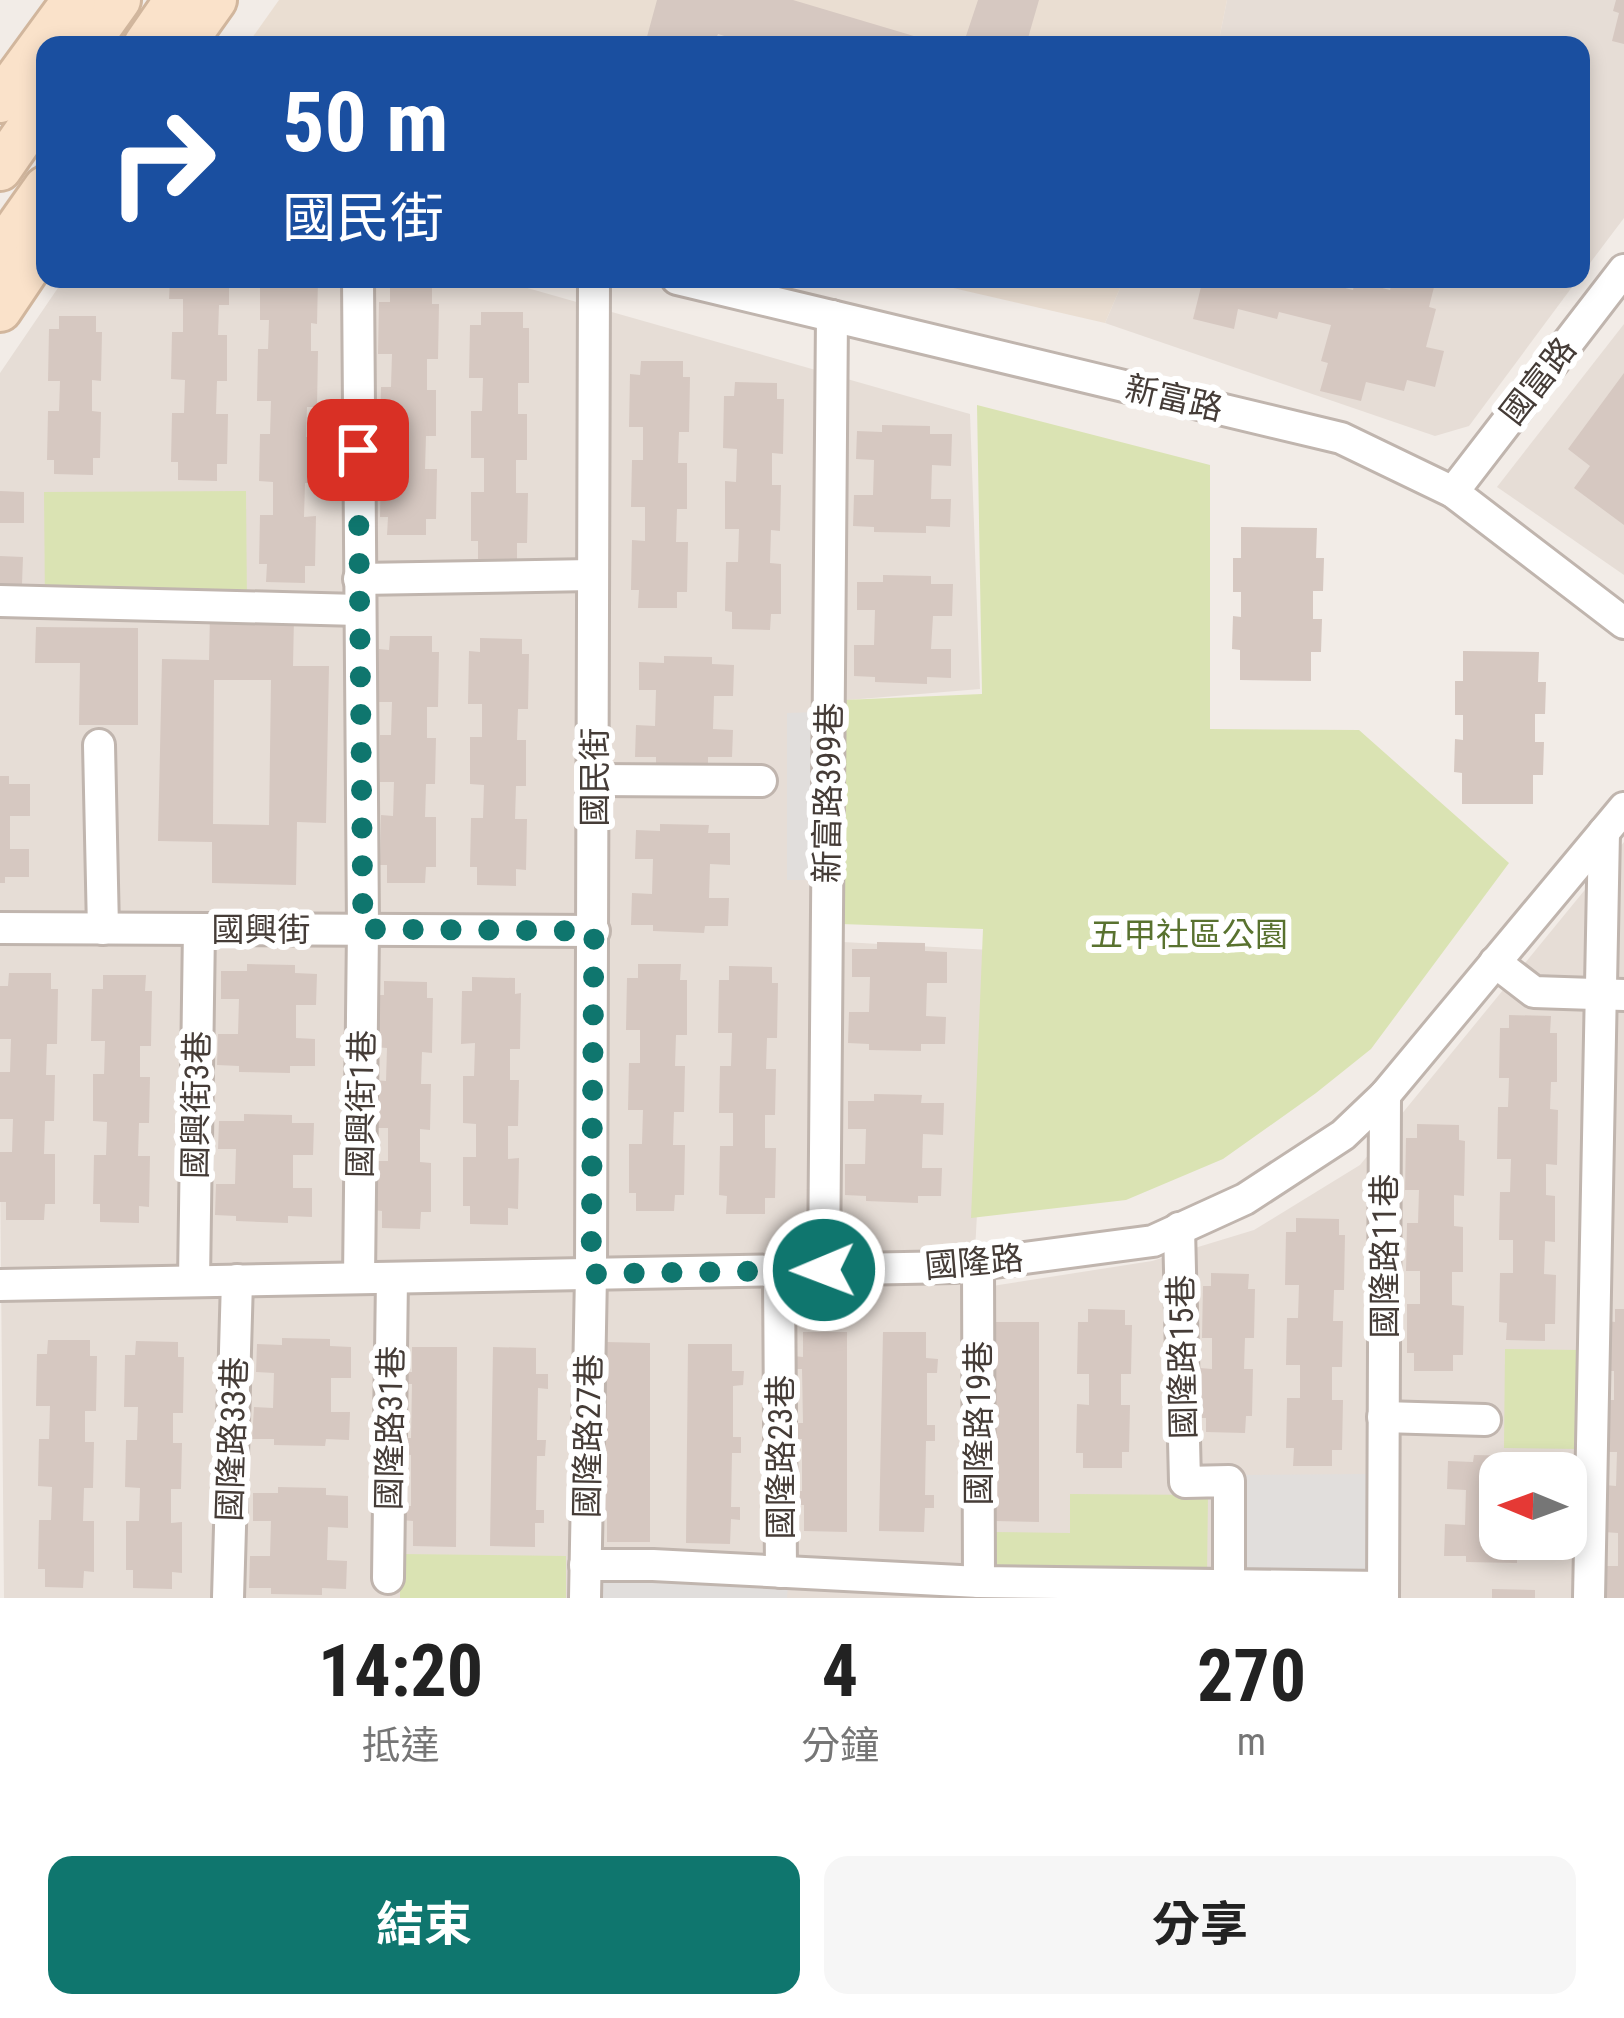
<!DOCTYPE html>
<html lang="zh-TW">
<meta charset="utf-8">
<style>
:root{--surface:#fff;--page:#f6f6f6;--text:#222;--muted:#767676;--accent:#0f766e}
body{margin:0;font-family:"Roboto Condensed","Noto Sans TC",sans-serif;background:var(--page);color:var(--text);height:100vh;display:flex;flex-direction:column;font-size:45px;white-space:nowrap}
*{box-sizing:border-box;margin:0}
p{font-size:39px;color:var(--muted)}
.icon{flex:none;width:66px;height:66px;fill:none;stroke:currentColor;stroke-width:2;stroke-linecap:round;stroke-linejoin:round}
.map{position:relative;height:1598px;overflow:hidden}
.side{display:flex;flex-direction:column;background:var(--surface);flex:1}
.side>*{flex:none}
.top-card{position:absolute;left:36px;top:36px;width:1554px;height:252px;border-radius:24px;box-shadow:0 6px 18px #0003;background:#1a4fa0;color:#fff;overflow:hidden}
.needle{width:78px;rotate:271deg}
.tools{position:absolute;left:1479px;top:1452px;display:grid;gap:24px}
.tools a{display:grid;place-items:center;width:108px;height:108px;border-radius:24px;background:var(--surface);box-shadow:0 6px 18px #0003;font-size:60px}
.pin{position:absolute;display:grid;place-items:center;width:102px;height:102px;color:#fff;margin:-51px;border-radius:24px;box-shadow:0 6px 18px #0006}
.me{position:absolute;width:132px;margin:-66px;rotate:269deg;stroke-linejoin:round;filter:drop-shadow(0 0 9px #0008)}
.turn{display:flex;align-items:center;gap:42px;height:252px;padding:0 48px;font-size:54px}
.turn .icon{width:156px;height:156px;stroke-width:2.5}
.turn b{display:block;font-size:84px;line-height:102px}
.eta{display:flex;justify-content:space-evenly;align-items:center;height:204px;text-align:center}
.eta b{font-size:72px;font-weight:700;line-height:84px}
.primary-button{display:flex;gap:24px;margin-top:auto;padding:24px 48px}
.primary-button a{flex:1;height:138px;border-radius:24px;background:var(--accent);color:#fff;font-size:48px;font-weight:700;line-height:138px;text-align:center}
.primary-button a+a{background:var(--page);color:var(--text)}
.map>svg:first-child{display:block}
</style>
<div class="map">
<svg width="1624" height="1598" viewBox="0 0 1624 1598">
<rect width="100%" height="100%" fill="#f2ece7"/>
<g fill="#e6ddd6" fill-rule="evenodd">
<polygon points="1227,0 1624,0 1624,218 1581,275 1581,45 1218,45"/>
<path d="M 64,279 L 496,279 L 970,414 L 980,689 L 848,700 L 843,942 L 991,950 L 973,1289 L 1152,1261 L 1254,1230 L 1360,1165 L 1624,842 L 1624,1598 L 4,1598 L 0,1167 L 0,373 ZM 1500,1473 L 1566,1473 L 1566,1539 L 1500,1539 Z"/>
<polygon points="1124,279 1578,279 1469,426 1435,436 1105,323"/>
<polygon points="1624,324 1624,575 1497,487"/>
</g>
<g fill="#eaded2">
<polygon points="279,0 1227,0 1218,45 247,45"/>
<polygon points="914,279 1124,279 1105,323"/>
</g>
<g fill="#dae3b3">
<polygon points="977,405 1210,465 1210,729 1359,730 1509,863 1371,1049 1316,1093 1223,1159 1126,1200 971,1218 983,929 841,924 844,700 982,694"/>
<polygon points="246,491 247,605 45,606 44,492"/>
<polygon points="1505,1349 1581,1350 1580,1449 1504,1448"/>
<polygon points="1070,1494 1208,1495 1207,1576 989,1574 989,1532 1070,1533"/>
<polygon points="400,1554 566,1556 566,1598 400,1598"/>
</g>
<g fill="#e1dedc">
<polygon points="818,712 818,880 787,880 787,713"/>
<polygon points="1370,1474 1371,1578 1242,1578 1242,1475"/>
<polygon points="599,1579 788,1586 787,1598 599,1598"/>
</g>
<g fill="#d6c8c1" fill-rule="evenodd">
<polygon points="657,0 793,0 944,45 753,45 718,34 713,45 648,45 645,44"/>
<polygon points="978,0 1039,0 1026,45 963,45"/>
<polygon points="1616,0 1624,0 1624,44 1612,41 1619,13 1613,11"/>
<polygon points="170,279 229,279 229,305 219,305 218,335 227,335 227,381 217,381 216,414 228,414 227,464 217,464 217,481 178,480 178,462 171,462 172,413 184,413 185,380 171,379 172,332 183,332 183,299 169,299"/>
<polygon points="260,279 318,279 317,324 311,323 311,351 318,351 317,407 307,407 306,437 316,437 315,483 305,483 304,517 316,516 315,566 305,566 305,583 266,582 267,564 259,564 260,515 273,515 273,482 259,481 260,434 270,434 271,401 257,401 258,349 268,349 269,320 260,320"/>
<polygon points="1203,279 1310,279 1353,290 1355,281 1390,290 1393,279 1436,279 1429,307 1436,309 1426,347 1444,351 1435,387 1407,380 1404,391 1366,382 1361,401 1320,391 1328,363 1321,361 1331,325 1279,312 1277,319 1238,309 1234,329 1193,319"/>
<polygon points="390,287 432,288 432,304 439,304 438,359 427,359 427,390 436,390 436,436 426,436 425,469 437,469 436,519 426,519 426,535 387,535 388,517 380,517 381,468 394,468 394,434 380,434 381,387 391,387 392,354 378,354 379,302 390,302"/>
<polygon points="481,312 523,312 523,328 529,328 529,383 518,383 518,414 527,414 527,460 516,460 516,493 528,493 527,543 517,543 517,559 478,559 478,541 471,541 471,492 484,492 484,458 471,458 471,411 482,411 483,378 469,378 470,325 481,325"/>
<polygon points="59,316 96,316 96,332 102,332 101,381 92,380 92,411 101,412 100,458 93,458 93,475 54,474 54,460 47,460 48,411 59,411 60,381 48,381 49,329 59,329"/>
<polygon points="641,361 683,361 683,377 690,377 689,432 679,432 678,463 687,463 687,509 677,509 676,542 688,542 687,592 677,592 677,608 638,608 639,590 631,590 632,540 645,541 645,507 631,507 632,460 643,460 643,427 629,427 630,374 640,375"/>
<polygon points="1624,373 1624,525 1574,488 1590,466 1568,449"/>
<polygon points="735,382 777,383 777,399 784,399 783,454 772,453 772,485 781,485 780,531 771,530 770,563 781,564 781,614 771,614 770,630 732,629 732,612 725,611 726,562 738,562 739,529 725,529 725,481 736,482 737,449 723,448 724,396 734,396"/>
<polygon points="882,425 930,426 930,434 952,434 951,466 932,465 931,499 951,499 950,527 926,526 926,533 874,532 874,527 853,526 854,495 873,495 874,460 856,459 857,431 882,432"/>
<polygon points="0,491 24,492 24,523 0,523"/>
<polygon points="1241,527 1317,528 1316,558 1324,558 1323,591 1313,591 1313,619 1322,619 1321,652 1311,652 1311,681 1240,680 1240,650 1232,649 1233,616 1241,617 1241,592 1233,592 1233,558 1241,558"/>
<polygon points="0,556 23,557 22,584 0,584"/>
<polygon points="883,575 931,576 931,584 953,584 952,616 933,616 931,649 951,649 951,678 927,677 927,684 875,682 875,677 854,676 854,645 874,645 875,610 857,610 857,582 883,582"/>
<path d="M 210,615 L 294,617 L 293,666 L 329,666 L 326,823 L 297,822 L 296,885 L 212,883 L 212,842 L 158,841 L 162,659 L 209,660 ZM 214,680 L 271,680 L 269,825 L 213,824 Z"/>
<polygon points="36,627 138,628 138,725 79,725 80,663 35,663"/>
<polygon points="390,636 432,636 432,652 439,652 438,707 427,707 427,738 436,738 435,784 426,784 425,817 436,817 436,867 426,867 425,883 387,883 387,865 380,865 381,815 393,816 394,782 380,782 380,735 391,735 392,702 378,702 379,649 389,650"/>
<polygon points="480,638 522,639 522,654 529,654 528,709 518,709 517,740 526,740 526,786 516,786 515,819 527,819 526,870 516,869 516,886 477,885 477,867 470,867 471,818 483,818 484,785 470,784 470,737 482,737 482,704 468,704 469,651 480,652"/>
<polygon points="1463,651 1539,652 1538,682 1546,682 1545,714 1535,714 1535,742 1544,742 1543,775 1533,775 1533,804 1462,804 1462,773 1454,772 1455,739 1463,740 1463,715 1455,715 1455,681 1463,681"/>
<polygon points="664,656 712,657 712,664 734,665 733,696 714,696 713,729 733,730 732,757 708,757 708,764 656,763 656,757 635,757 636,725 655,726 656,690 639,690 639,662 664,663"/>
<polygon points="0,776 9,776 9,784 30,784 30,816 10,816 10,849 29,849 29,877 5,877 5,883 0,883"/>
<polygon points="660,824 709,825 708,833 730,833 730,865 710,864 709,898 729,898 728,926 705,926 704,933 653,931 653,925 631,925 632,893 652,894 653,859 635,859 636,830 660,831"/>
<polygon points="877,942 925,943 925,951 947,952 947,983 927,983 926,1016 946,1017 945,1044 921,1044 921,1051 869,1050 869,1044 848,1043 849,1012 869,1012 870,977 852,977 852,949 877,949"/>
<polygon points="247,964 295,965 295,973 317,974 316,1005 296,1005 296,1038 315,1039 315,1066 290,1066 290,1073 239,1072 239,1066 217,1065 218,1034 238,1034 239,999 221,999 221,971 247,971"/>
<polygon points="638,964 681,964 680,980 687,980 687,1035 676,1035 675,1066 685,1066 684,1112 674,1112 673,1145 685,1145 684,1195 675,1195 674,1211 636,1211 636,1193 629,1193 629,1144 642,1144 643,1110 628,1110 629,1063 640,1063 640,1030 626,1030 627,978 638,978"/>
<polygon points="729,966 772,967 772,983 778,983 777,1038 767,1038 766,1069 776,1069 775,1115 765,1115 765,1148 776,1148 775,1198 765,1198 765,1214 726,1214 727,1196 719,1195 720,1146 733,1146 733,1113 719,1113 720,1066 731,1066 732,1033 718,1033 719,980 729,980"/>
<polygon points="9,973 51,973 51,989 58,989 57,1044 47,1044 46,1075 55,1075 54,1121 45,1121 44,1154 55,1154 55,1204 45,1204 44,1220 6,1220 6,1202 0,1202 0,1152 12,1152 13,1119 0,1119 0,1072 10,1072 11,1039 0,1039 0,986 8,986"/>
<polygon points="103,975 146,975 145,991 152,991 151,1046 140,1046 140,1077 150,1077 149,1123 139,1123 138,1156 150,1156 149,1207 139,1206 139,1223 100,1222 100,1204 93,1204 94,1155 106,1155 107,1122 93,1121 93,1074 104,1074 105,1041 91,1041 92,989 103,989"/>
<polygon points="472,977 515,978 515,994 521,993 520,1049 510,1049 510,1080 519,1080 518,1126 508,1126 508,1159 519,1158 518,1209 508,1208 508,1225 470,1224 470,1206 463,1206 463,1157 476,1157 476,1124 463,1123 463,1076 474,1076 475,1043 461,1044 462,991 472,991"/>
<polygon points="384,981 427,982 427,998 433,998 432,1053 422,1052 421,1084 431,1084 430,1130 420,1129 420,1162 431,1163 431,1212 421,1212 420,1229 382,1228 382,1211 374,1210 375,1161 388,1161 388,1128 374,1128 375,1080 386,1081 387,1048 373,1047 374,995 384,995"/>
<polygon points="1509,1015 1551,1016 1550,1033 1557,1033 1557,1082 1551,1082 1550,1109 1558,1110 1557,1165 1546,1164 1546,1195 1555,1196 1555,1242 1545,1241 1544,1274 1556,1275 1555,1324 1545,1324 1545,1341 1506,1340 1507,1323 1499,1322 1500,1273 1513,1273 1513,1240 1499,1240 1500,1192 1510,1192 1511,1159 1497,1159 1498,1107 1508,1107 1509,1078 1499,1078 1500,1028 1509,1028"/>
<polygon points="874,1094 922,1095 921,1103 944,1103 943,1135 923,1134 922,1168 942,1168 941,1196 918,1196 918,1203 866,1201 866,1196 845,1195 845,1164 865,1164 866,1129 848,1129 848,1101 874,1101"/>
<polygon points="244,1114 292,1115 292,1123 314,1123 313,1155 293,1155 293,1188 312,1188 312,1217 288,1216 288,1223 236,1221 236,1216 215,1215 216,1184 235,1184 236,1149 218,1149 219,1121 244,1121"/>
<polygon points="1417,1124 1459,1125 1459,1140 1465,1141 1464,1196 1454,1195 1454,1226 1463,1227 1463,1272 1452,1272 1452,1305 1464,1306 1463,1355 1453,1355 1453,1371 1414,1371 1414,1353 1407,1353 1407,1304 1420,1304 1420,1271 1406,1271 1407,1223 1418,1223 1419,1190 1405,1190 1406,1138 1417,1138"/>
<polygon points="1296,1218 1339,1219 1339,1235 1345,1235 1344,1290 1334,1290 1333,1321 1343,1321 1342,1367 1332,1367 1332,1400 1343,1400 1342,1450 1332,1450 1332,1466 1293,1466 1294,1448 1286,1448 1287,1398 1300,1398 1300,1365 1286,1365 1287,1318 1298,1318 1299,1285 1285,1285 1286,1232 1296,1232"/>
<polygon points="1211,1273 1249,1274 1248,1289 1255,1289 1254,1338 1245,1338 1244,1369 1253,1369 1252,1416 1246,1416 1245,1433 1206,1432 1206,1418 1199,1418 1200,1368 1212,1369 1212,1338 1202,1338 1203,1286 1211,1286"/>
<polygon points="1088,1309 1125,1310 1125,1325 1132,1325 1131,1374 1121,1374 1121,1405 1130,1405 1129,1452 1122,1452 1122,1468 1083,1468 1083,1453 1076,1453 1077,1404 1089,1405 1089,1374 1077,1374 1078,1322 1088,1322"/>
<polygon points="1615,1309 1624,1309 1624,1598 1605,1598 1605,1566 1618,1566 1618,1533 1604,1532 1605,1485 1616,1486 1617,1452 1603,1452 1604,1400 1614,1400 1614,1371 1605,1371 1606,1321 1615,1322"/>
<polygon points="994,1322 1039,1322 1039,1522 995,1521 996,1495 984,1495 993,1481 994,1429 985,1429 985,1413 994,1413 994,1359 985,1359 985,1346 994,1346"/>
<polygon points="803,1332 847,1332 847,1532 804,1531 804,1505 792,1505 792,1491 802,1491 802,1439 793,1439 793,1423 803,1423 802,1369 794,1369 793,1356 803,1357"/>
<polygon points="883,1332 926,1332 926,1358 938,1359 937,1373 927,1373 927,1425 935,1425 935,1441 926,1441 925,1495 934,1495 934,1508 925,1508 924,1532 879,1531"/>
<polygon points="282,1338 330,1339 330,1346 351,1347 351,1378 331,1378 331,1412 350,1412 349,1440 326,1439 325,1446 274,1445 274,1439 252,1439 254,1407 273,1408 274,1373 256,1372 257,1344 282,1345"/>
<polygon points="48,1340 90,1340 90,1356 97,1356 96,1411 85,1411 85,1442 94,1442 93,1488 84,1488 83,1521 94,1521 94,1572 84,1571 83,1588 45,1587 45,1569 38,1569 39,1520 51,1520 52,1487 38,1486 39,1439 49,1439 50,1406 36,1406 37,1354 47,1354"/>
<polygon points="136,1341 178,1342 178,1357 184,1357 183,1413 173,1413 173,1443 182,1443 181,1489 171,1489 171,1523 182,1522 182,1573 172,1572 172,1589 133,1588 133,1570 126,1570 126,1521 139,1521 140,1488 125,1487 126,1440 137,1440 138,1407 124,1407 125,1355 135,1355"/>
<polygon points="606,1342 650,1343 650,1542 607,1542 607,1515 595,1516 595,1501 605,1501 605,1449 596,1450 596,1433 605,1434 605,1380 596,1379 596,1366 606,1367"/>
<polygon points="688,1344 732,1344 732,1371 744,1371 743,1385 733,1386 733,1437 741,1437 741,1453 732,1453 731,1507 740,1507 740,1520 731,1519 730,1544 686,1543"/>
<polygon points="412,1347 457,1347 456,1547 413,1546 413,1521 401,1520 401,1506 411,1506 411,1455 402,1454 402,1438 411,1438 412,1384 402,1384 403,1372 412,1372"/>
<polygon points="493,1347 536,1348 536,1374 548,1374 548,1389 538,1388 537,1440 546,1440 545,1456 537,1456 536,1510 544,1510 544,1523 535,1523 535,1547 490,1546"/>
<polygon points="1474,1455 1522,1456 1521,1463 1543,1464 1543,1473 1500,1473 1500,1539 1541,1539 1541,1557 1517,1557 1517,1563 1466,1562 1466,1556 1444,1556 1445,1524 1465,1525 1466,1490 1447,1489 1448,1461 1473,1462"/>
<polygon points="278,1487 326,1488 326,1495 348,1496 348,1528 328,1527 327,1560 347,1561 346,1589 322,1588 322,1595 271,1594 271,1588 249,1588 250,1556 270,1556 271,1521 253,1521 253,1493 278,1493"/>
<polygon points="1492,1589 1535,1590 1535,1598 1492,1598"/>
</g>
<g fill="none" stroke-linecap="round" stroke-linejoin="round">
<defs>
<g id="street">
<polyline points="358,279 363,929 359,1278"/>
<polyline points="677,279 1341,438 1453,492 1624,623"/>
<polyline points="1453,492 1624,270"/>
<polyline points="359,579 592,575"/>
<polyline points="0,601 359,610"/>
<polyline points="99,745 103,929"/>
<polyline points="594,780 761,781"/>
<polyline points="0,928 594,931"/>
<polyline points="1495,962 1534,992 1624,995"/>
<polyline points="1179,1228 1185,1482 1229,1481 1229,1598"/>
<polyline points="978,1265 979,1582"/>
<polyline points="824,1270 832,316"/>
<polyline points="779,1271 781,1572"/>
<polyline points="194,1281 199,929"/>
<polyline points="0,1285 956,1267 1153,1241 1245,1199 1343,1135 1385,1095 1624,808"/>
<polyline points="1383,1417 1485,1420"/>
<polyline points="585,1565 653,1565 979,1582 1383,1587"/>
<polyline points="388,1578 392,1278"/>
<polyline points="228,1598 237,1280"/>
<polyline points="585,1598 591,1274 594,279"/>
<polyline points="1383,1598 1385,1095"/>
<polyline points="1589,1598 1604,832"/>
</g>
<g id="secondary">
<polyline points="87,45 119,0"/>
<polyline points="145,45 176,0"/>
<polyline points="183,45 215,0"/>
<polyline points="0,101 74,0"/>
<polyline points="0,169 45,104"/>
<polyline points="0,252 45,188"/>
<polyline points="0,310 45,243"/>
</g>
</defs>
<use href="#street" stroke="#c0b5ae" stroke-width="36"/>
<use href="#secondary" stroke="#d1b69d" stroke-width="48"/>
<use href="#street" stroke="#fff" stroke-width="30"/>
<use href="#secondary" stroke="#fae2ca" stroke-width="42"/>
</g>
<g fill="none" stroke-linecap="round" stroke-linejoin="round">
<polyline stroke="#0f766e" stroke-width="21" stroke-dasharray="0 37.8" points="358,450 363,929 594,931 591,1274 824,1270"/>
</g>
<g text-anchor="middle" dominant-baseline="central" stroke-width="12" stroke-linejoin="round" paint-order="stroke">
<g font-size="33" fill="#453c37" stroke="#fff">
<text transform="translate(1538 381) rotate(-52)">國富路</text>
<text transform="translate(1174 398) rotate(13)">新富路</text>
<text transform="translate(594 777) rotate(-90)">國民街</text>
<text transform="translate(828 793) rotate(-89)">新富路399巷</text>
<text x="261" y="929">國興街</text>
<text transform="translate(361 1104) rotate(-89)">國興街1巷</text>
<text transform="translate(196 1105) rotate(-89)">國興街3巷</text>
<text transform="translate(1384 1256) rotate(-90)">國隆路11巷</text>
<text transform="translate(974 1262) rotate(-5)">國隆路</text>
<text transform="translate(1182 1357) rotate(-91)">國隆路15巷</text>
<text transform="translate(978 1423) rotate(-90)">國隆路19巷</text>
<text transform="translate(390 1428) rotate(-89)">國隆路31巷</text>
<text transform="translate(588 1436) rotate(-89)">國隆路27巷</text>
<text transform="translate(232 1439) rotate(-88)">國隆路33巷</text>
<text transform="translate(780 1457) rotate(-90)">國隆路23巷</text>
</g>
<g font-size="33" fill="#59722f" stroke="#fff">
<text x="1189" y="934">五甲社區公園</text>
</g>
</g>
</svg>
<div class="tools">
<a><svg class="needle" viewBox="-14 -14 28 28"><path d="M0-13l5 13h-10z" fill="#e53935"/><path d="M0 13l5-13h-10z" fill="#767676"/></svg></a>
</div>
<div class="pin" style="left:358px;top:450px;background:#d93025"><svg class="icon" aria-label="arrive" viewBox="0 0 24 24"><path d="M6 21V4h12l-3 4 3 4H6"/></svg></div>
<svg class="me" style="left:824px;top:1270px" viewBox="-20 -20 40 40"><circle r="17" fill="#0f766e" stroke="#fff" stroke-width="3"/><path d="M0-11L8 9 0 5-8 9z" fill="#fff"/></svg>
<div class="top-card">
<div class="turn"><svg class="icon" aria-label="right" viewBox="0 0 24 24"><path d="M7 20v-9h11M14 6l5 5-5 5"/></svg><div><b>50 m</b>國民街</div></div>
</div>
</div>
<section class="side">
<div class="eta">
<div><b>14:20</b><p>抵達</p></div>
<div><b>4</b><p>分鐘</p></div>
<div><b>270</b><p>m</p></div>
</div>
<div class="primary-button"><a>結束</a><a>分享</a></div>
</section>
